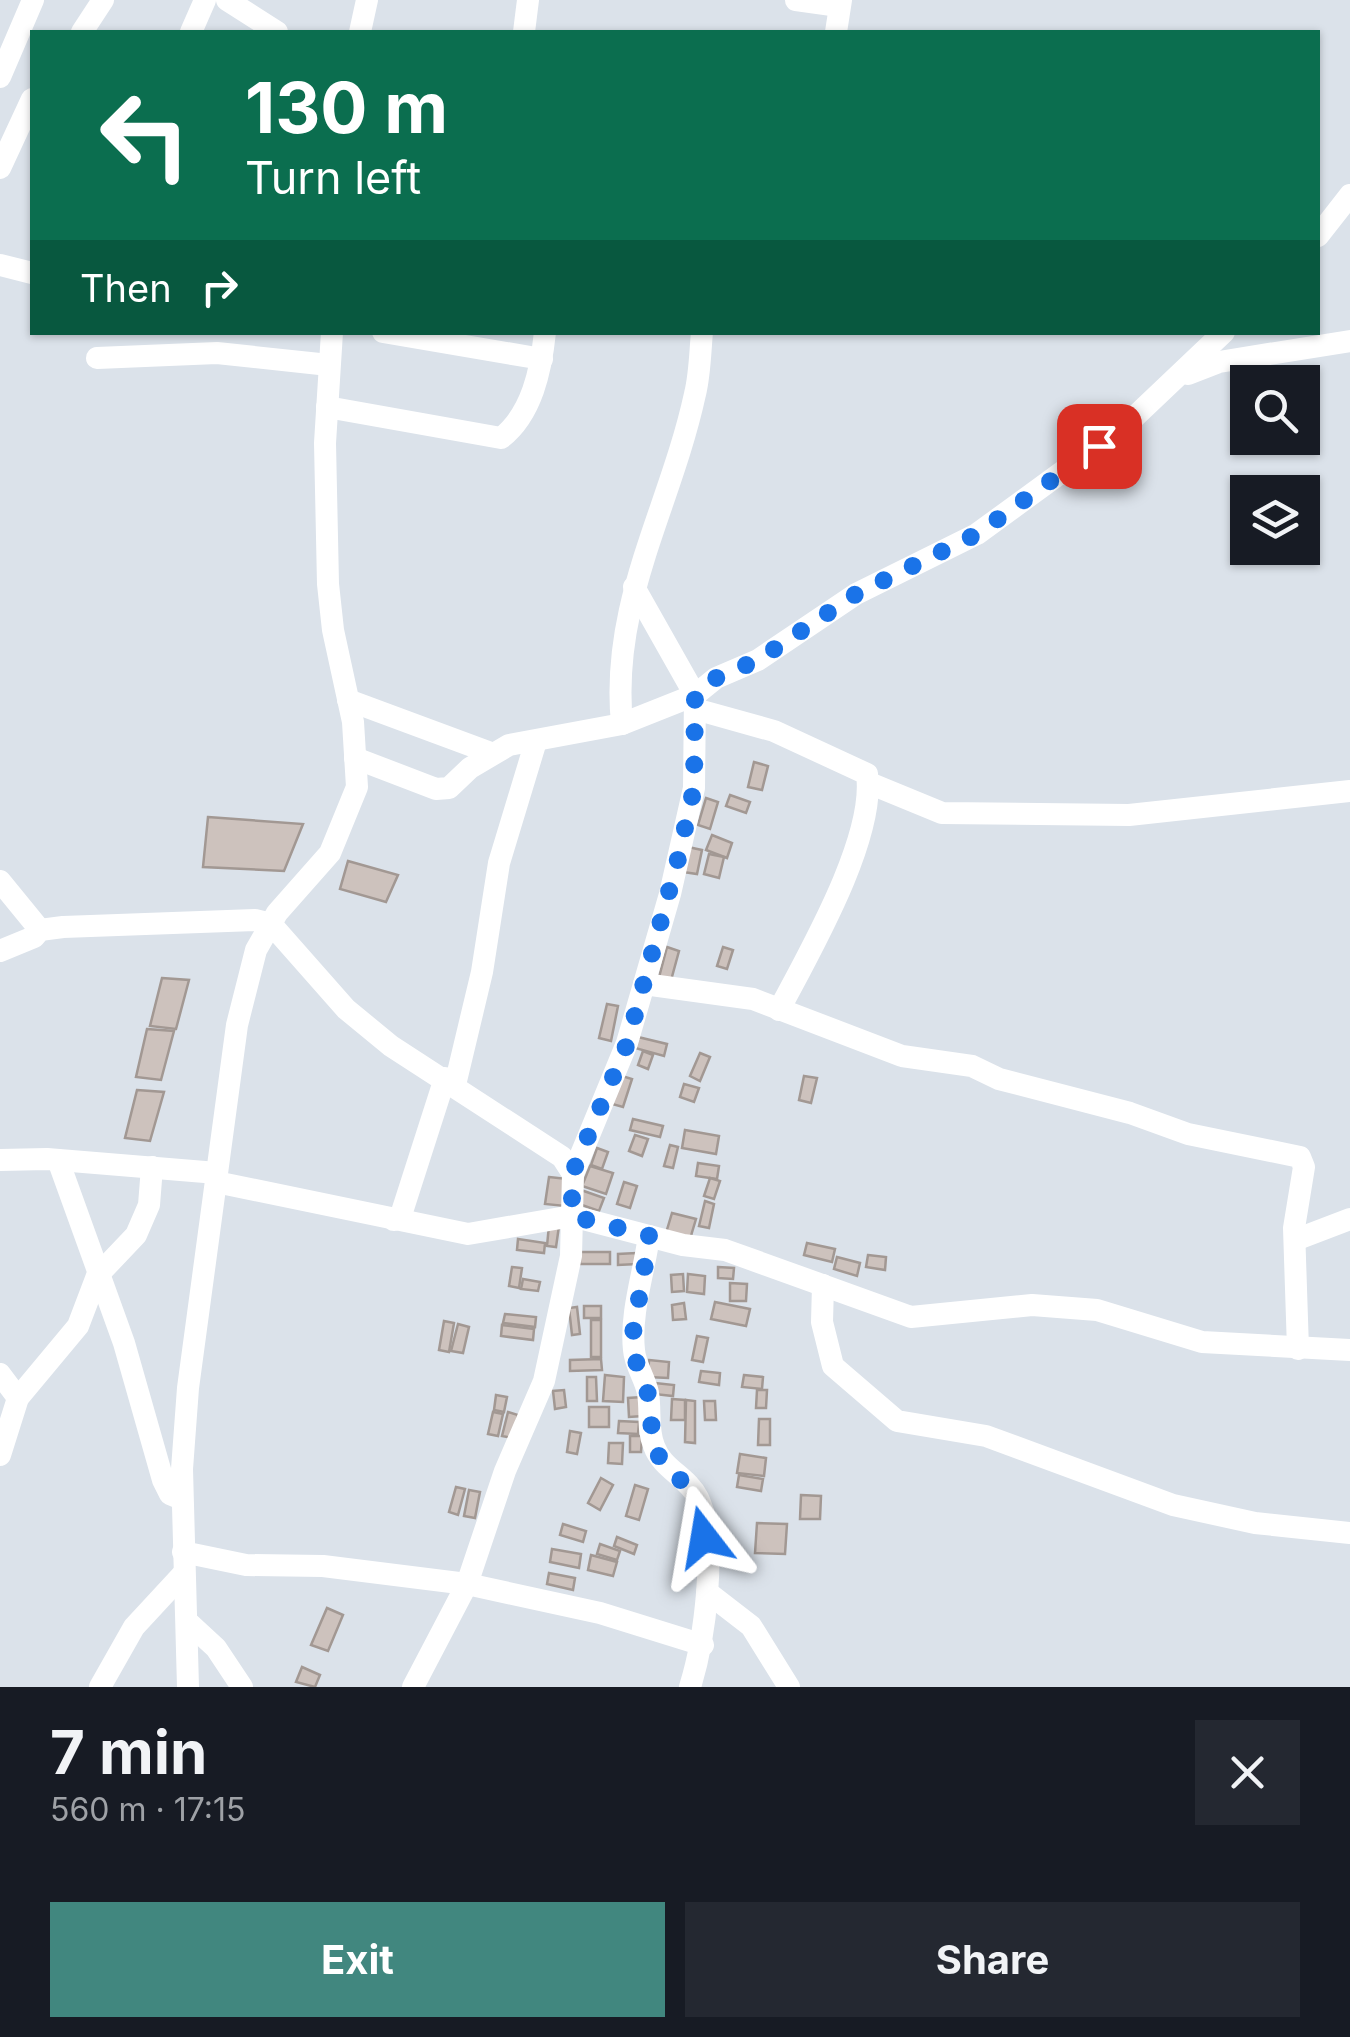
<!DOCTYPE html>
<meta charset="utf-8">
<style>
:root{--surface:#171b24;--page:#242831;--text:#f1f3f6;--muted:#9ea1a6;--accent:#41877f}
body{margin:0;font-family:Inter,sans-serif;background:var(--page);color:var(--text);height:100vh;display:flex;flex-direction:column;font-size:38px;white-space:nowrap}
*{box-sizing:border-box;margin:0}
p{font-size:32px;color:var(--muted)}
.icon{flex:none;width:55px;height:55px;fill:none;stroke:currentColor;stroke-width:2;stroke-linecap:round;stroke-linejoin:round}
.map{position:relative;height:1687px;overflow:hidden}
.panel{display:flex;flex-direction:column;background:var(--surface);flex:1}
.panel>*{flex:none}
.banner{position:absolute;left:30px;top:30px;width:1290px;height:305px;border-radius:0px;box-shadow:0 2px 8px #0004;background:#0b6e4f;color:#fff;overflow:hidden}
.controls{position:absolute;left:1230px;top:365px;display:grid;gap:20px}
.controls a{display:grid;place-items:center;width:90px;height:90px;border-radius:0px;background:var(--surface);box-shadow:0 2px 8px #0004;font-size:50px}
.pin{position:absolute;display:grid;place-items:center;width:85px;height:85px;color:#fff;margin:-42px;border-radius:20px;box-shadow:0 5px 15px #0006}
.me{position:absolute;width:110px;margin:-55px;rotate:346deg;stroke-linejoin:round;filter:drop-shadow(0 0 8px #0008)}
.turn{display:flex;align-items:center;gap:35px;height:210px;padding:0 50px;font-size:45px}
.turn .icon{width:130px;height:130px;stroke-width:2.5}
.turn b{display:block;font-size:70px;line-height:85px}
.then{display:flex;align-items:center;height:95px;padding:0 50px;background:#0003;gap:20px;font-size:38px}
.round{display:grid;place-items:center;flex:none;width:105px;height:105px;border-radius:0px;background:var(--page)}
.overview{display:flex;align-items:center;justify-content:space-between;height:170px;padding:0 50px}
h1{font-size:60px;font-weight:700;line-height:75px}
.button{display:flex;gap:20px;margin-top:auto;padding:20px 50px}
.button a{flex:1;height:115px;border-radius:0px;background:var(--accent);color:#fff;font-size:40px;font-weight:700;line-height:115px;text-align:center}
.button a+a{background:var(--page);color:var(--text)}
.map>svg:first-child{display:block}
</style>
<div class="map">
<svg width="1350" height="1687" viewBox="0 0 1350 1687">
<rect width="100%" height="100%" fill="#dbe2ea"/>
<g fill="#cdc2bd" stroke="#a29893" stroke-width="2.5">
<polygon points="754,762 768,766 762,790 748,787"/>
<polygon points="730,795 750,802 746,813 726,806"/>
<polygon points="706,798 718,802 710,829 698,825"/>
<polygon points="208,817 303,824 284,871 203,867"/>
<polygon points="712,835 732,843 727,858 706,850"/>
<polygon points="688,847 702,850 697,874 683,872"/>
<polygon points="709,854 724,857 719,878 704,874"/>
<polygon points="348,861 398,875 386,902 340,889"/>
<polygon points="667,947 679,951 670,984 658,981"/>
<polygon points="723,947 733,950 727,969 717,966"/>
<polygon points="162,978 189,980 176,1029 150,1026"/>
<polygon points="607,1004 618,1006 611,1041 599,1038"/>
<polygon points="147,1029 174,1031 161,1080 136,1077"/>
<polygon points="638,1037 667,1044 664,1056 635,1048"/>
<polygon points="643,1051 653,1055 648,1069 638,1065"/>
<polygon points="700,1053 710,1057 700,1081 690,1076"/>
<polygon points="622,1076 632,1079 623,1107 612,1104"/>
<polygon points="804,1076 817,1078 811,1103 799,1100"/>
<polygon points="684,1084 699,1088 694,1102 680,1097"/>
<polygon points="137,1090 164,1092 150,1141 125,1138"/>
<polygon points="633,1119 663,1126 660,1137 630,1130"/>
<polygon points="685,1130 719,1136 716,1154 682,1148"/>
<polygon points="635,1135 648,1139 642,1156 629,1151"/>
<polygon points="670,1145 678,1147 673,1168 664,1166"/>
<polygon points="597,1148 608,1152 602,1169 591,1165"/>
<polygon points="698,1163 719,1166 717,1179 696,1176"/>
<polygon points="590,1166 613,1173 606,1194 582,1186"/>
<polygon points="549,1177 568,1179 565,1206 545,1204"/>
<polygon points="710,1178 720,1181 714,1199 704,1196"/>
<polygon points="624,1182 637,1186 630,1208 617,1204"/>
<polygon points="581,1190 604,1198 599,1211 576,1203"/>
<polygon points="705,1201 714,1204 709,1228 699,1226"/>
<polygon points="672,1213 696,1219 690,1239 666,1233"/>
<polygon points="549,1225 559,1226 556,1247 547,1246"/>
<polygon points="518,1239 545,1243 544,1253 517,1250"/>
<polygon points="807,1243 835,1249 832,1262 804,1255"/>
<rect x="580" y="1252" width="30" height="12"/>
<polygon points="636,1253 637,1264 618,1265 618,1254"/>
<polygon points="868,1255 886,1257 885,1270 866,1267"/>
<polygon points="837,1257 860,1263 857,1276 834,1269"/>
<polygon points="512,1267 522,1268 519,1288 509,1286"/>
<polygon points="718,1267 734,1268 733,1279 718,1278"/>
<polygon points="683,1274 684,1291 672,1292 671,1275"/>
<polygon points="688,1274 705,1276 704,1294 687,1292"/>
<polygon points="523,1279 540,1282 538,1291 521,1289"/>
<polygon points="730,1283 747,1284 746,1301 730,1301"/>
<polygon points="715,1302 750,1309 746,1326 711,1319"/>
<polygon points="684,1303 686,1319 673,1320 672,1305"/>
<rect x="584" y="1306" width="17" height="12"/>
<polygon points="577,1307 580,1334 572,1335 569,1308"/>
<polygon points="505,1314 536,1317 535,1327 503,1323"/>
<rect x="591" y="1320" width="10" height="37"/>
<polygon points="444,1321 454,1323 449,1352 439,1350"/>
<polygon points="458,1324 469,1327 463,1353 451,1351"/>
<polygon points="502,1325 534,1329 533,1340 501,1336"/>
<polygon points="697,1336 708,1338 703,1362 692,1360"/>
<polygon points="601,1359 602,1370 570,1371 570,1360"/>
<polygon points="649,1360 669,1362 668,1378 648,1377"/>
<polygon points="701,1371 720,1373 719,1385 699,1382"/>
<polygon points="605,1375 624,1377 623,1402 603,1401"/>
<polygon points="744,1375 763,1377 762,1389 742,1387"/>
<polygon points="587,1377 596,1377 597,1401 587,1401"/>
<polygon points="655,1383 674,1385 673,1396 654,1394"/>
<polygon points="564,1390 566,1407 555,1409 553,1391"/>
<polygon points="757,1390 767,1390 766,1408 756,1408"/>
<polygon points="496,1395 507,1397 504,1412 494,1410"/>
<polygon points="642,1397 643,1416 629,1417 628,1398"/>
<polygon points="672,1399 685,1400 685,1420 671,1420"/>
<polygon points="686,1400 695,1401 695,1443 685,1442"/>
<polygon points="704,1401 715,1401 716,1420 705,1420"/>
<rect x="589" y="1407" width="20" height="20"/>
<polygon points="493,1412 503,1414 498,1436 488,1434"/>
<polygon points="508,1412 518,1415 513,1438 502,1436"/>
<polygon points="759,1419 770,1419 770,1445 758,1445"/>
<polygon points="619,1421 639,1422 638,1434 618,1433"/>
<polygon points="570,1431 581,1433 577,1454 567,1452"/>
<polygon points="630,1436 642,1436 641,1452 630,1452"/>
<polygon points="609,1443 623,1443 622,1464 608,1463"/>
<polygon points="740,1454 766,1458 764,1476 737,1473"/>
<polygon points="739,1475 763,1479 761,1491 737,1487"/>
<polygon points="601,1478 613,1485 600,1510 588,1503"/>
<polygon points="635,1485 648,1489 639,1520 626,1516"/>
<polygon points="456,1487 465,1489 458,1515 449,1512"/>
<polygon points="469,1490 480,1492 475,1518 464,1516"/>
<polygon points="801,1495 821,1496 820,1519 800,1519"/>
<polygon points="757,1523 787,1524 785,1554 755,1553"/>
<polygon points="563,1524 586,1531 583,1542 560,1535"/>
<polygon points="617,1537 637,1545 634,1554 614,1546"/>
<polygon points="600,1544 620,1551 617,1560 597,1554"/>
<polygon points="552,1549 581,1554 579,1568 550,1562"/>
<polygon points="591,1555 617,1562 613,1576 588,1570"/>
<polygon points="549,1573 575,1578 573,1590 547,1584"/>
<polygon points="327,1608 343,1615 328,1651 311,1645"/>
<polygon points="302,1667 320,1675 315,1687 296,1682"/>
</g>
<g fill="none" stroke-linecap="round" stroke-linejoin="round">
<g stroke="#fff" stroke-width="22">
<polyline points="227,0 277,32"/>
<polyline points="796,0 839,6"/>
<polyline points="82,32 103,0"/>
<polyline points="191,32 205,0"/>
<polyline points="360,32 367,0"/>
<polyline points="524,32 528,0"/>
<polyline points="836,32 841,0"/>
<polyline points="0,77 33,0"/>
<polyline points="0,168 32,99"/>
<polyline points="1318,236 1350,195"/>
<polyline points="0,265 32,273"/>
<polyline points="383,332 542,359"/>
<polyline points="97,358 217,353 329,365"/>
<polyline points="1188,374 1219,362 1350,341"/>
<path d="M 327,407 L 501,438 C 532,414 541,370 545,332"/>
<polyline points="348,700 491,753"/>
<path d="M 695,709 L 774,731 L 867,774 C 876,838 809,953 779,1010"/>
<path d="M 622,724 C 610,602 670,509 695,394 C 700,374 700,353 702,332"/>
<polyline points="355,758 436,789 449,788 470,768 509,745 622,724 695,695 716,678 758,660 856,594 977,534 1125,426 1224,332"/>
<polyline points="869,783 942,813 1129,815 1350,791"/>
<polyline points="0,881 40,930"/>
<polyline points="0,951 34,937 40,930 63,927 255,920 271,924 346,1009 391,1046 562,1157 573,1174"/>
<polyline points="644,984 753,999 902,1056 972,1066 999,1079 1130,1113 1188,1134 1300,1157 1304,1167 1294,1228 1298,1349"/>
<polyline points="455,1085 482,972 499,863 536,741"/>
<polyline points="0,1160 47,1159 217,1173"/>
<polyline points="58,1160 124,1343 163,1480 170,1494 182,1499"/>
<polyline points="216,1182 468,1234 572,1216 683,1245 725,1250 911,1317 1032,1305 1097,1310 1202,1342 1350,1350"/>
<polyline points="394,1220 401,1215 445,1078"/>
<path d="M 649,1236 C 644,1273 630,1313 634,1350 C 635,1365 645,1378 648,1393 C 651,1411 647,1429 654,1446 C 662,1469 688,1477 698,1498 C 719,1542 704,1642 690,1687"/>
<polyline points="1295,1240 1350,1219"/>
<polyline points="823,1285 822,1322 833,1366 897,1421 986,1436 1173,1505 1255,1523 1350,1533"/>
<polyline points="0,1374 18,1398"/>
<polyline points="0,1455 18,1398 78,1326 97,1276 136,1235 149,1205 152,1167"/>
<polyline points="183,1552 246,1565 323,1566 467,1584 600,1613 703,1645"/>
<polyline points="707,1592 751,1626 789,1687"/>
<polyline points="190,1624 216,1648 242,1687"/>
<polyline points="100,1687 134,1627 184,1573"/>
<polyline points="188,1687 182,1469 188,1388 237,1025 256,950 277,913 330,853 357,787 353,722 333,630 328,584 325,443 332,332"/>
<polyline points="413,1687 467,1584 505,1471 544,1381 571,1256 573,1174 627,1043 670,894 694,788 695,695 634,587"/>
</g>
</g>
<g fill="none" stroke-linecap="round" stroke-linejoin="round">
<polyline stroke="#1a73e8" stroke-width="18" stroke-dasharray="0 32.4" points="704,1537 696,1494 665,1466 654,1448 648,1394 634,1356 633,1333 650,1236 572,1216 572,1174 627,1044 678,859 694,788 695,694 716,678 758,660 856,594 977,534 1099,446"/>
</g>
</svg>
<div class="controls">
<a><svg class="icon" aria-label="search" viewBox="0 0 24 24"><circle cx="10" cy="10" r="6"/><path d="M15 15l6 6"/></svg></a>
<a><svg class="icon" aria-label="layers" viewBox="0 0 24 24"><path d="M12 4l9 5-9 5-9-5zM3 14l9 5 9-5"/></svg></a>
</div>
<div class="pin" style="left:1099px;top:446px;background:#d93025"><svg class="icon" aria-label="arrive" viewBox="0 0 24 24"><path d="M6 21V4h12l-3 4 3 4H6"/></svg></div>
<svg class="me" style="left:704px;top:1537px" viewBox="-20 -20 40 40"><path d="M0-17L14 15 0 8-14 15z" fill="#1a73e8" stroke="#fff" stroke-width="4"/></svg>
<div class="banner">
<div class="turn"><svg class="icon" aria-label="left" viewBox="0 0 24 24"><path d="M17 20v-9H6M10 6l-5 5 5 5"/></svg><div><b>130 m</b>Turn left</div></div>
<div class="then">Then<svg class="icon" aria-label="right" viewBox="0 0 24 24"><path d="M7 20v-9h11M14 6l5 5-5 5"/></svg></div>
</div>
</div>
<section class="panel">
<div class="overview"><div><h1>7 min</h1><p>560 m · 17:15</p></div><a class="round"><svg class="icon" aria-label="close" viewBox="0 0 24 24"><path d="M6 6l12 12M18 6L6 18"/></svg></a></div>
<div class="button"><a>Exit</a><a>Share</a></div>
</section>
